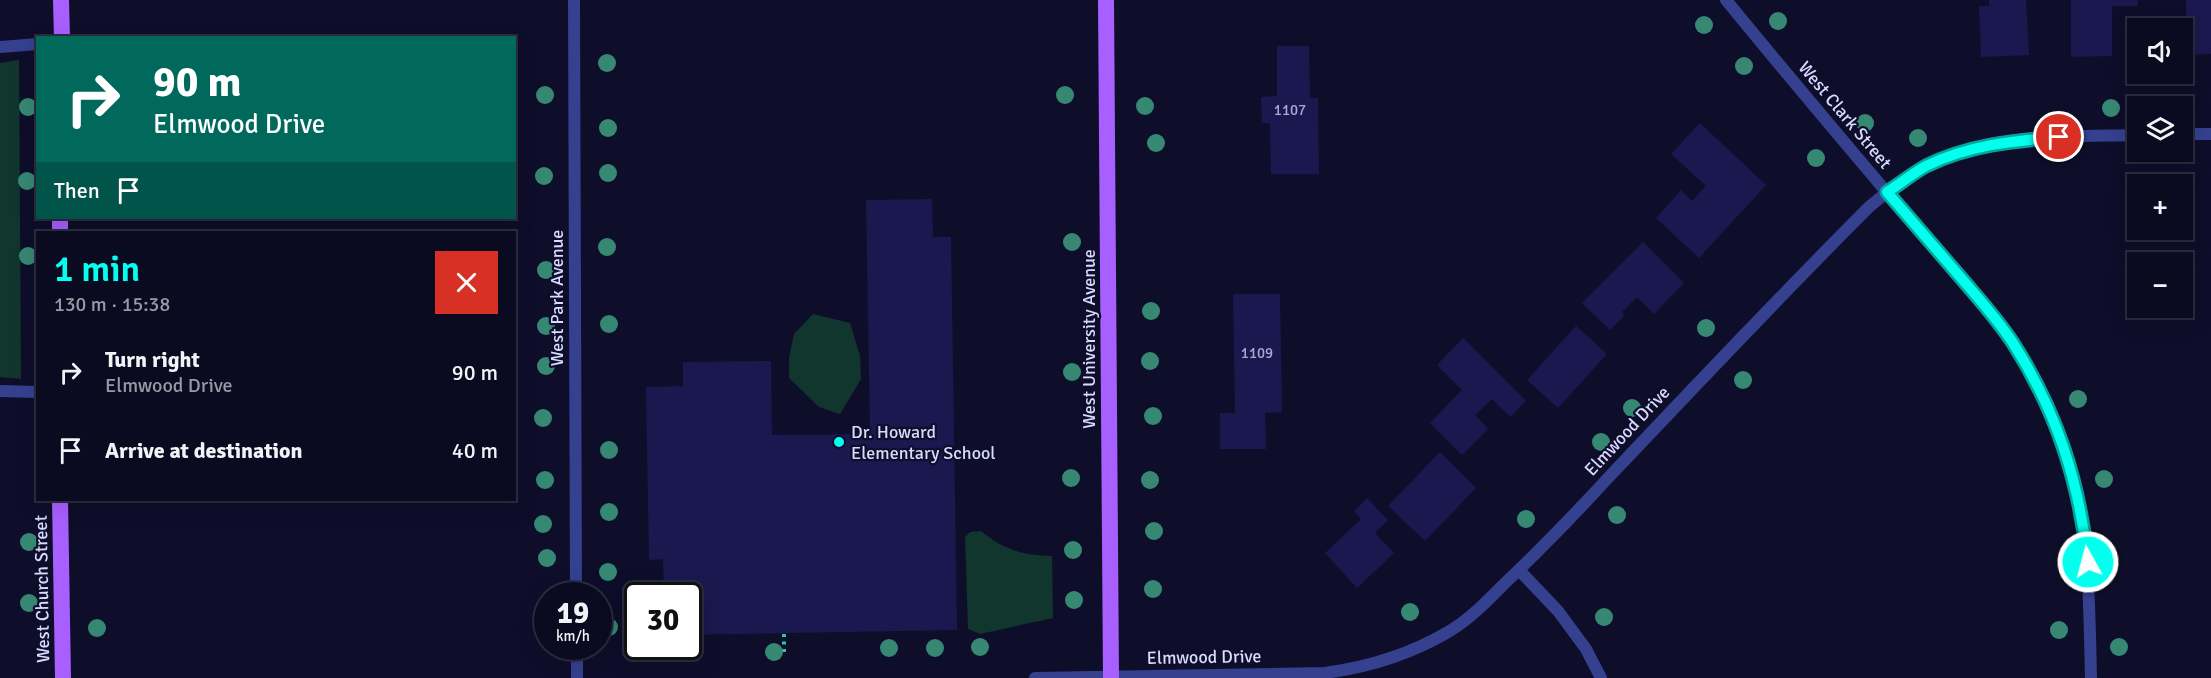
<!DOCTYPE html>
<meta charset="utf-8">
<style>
:root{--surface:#0a0a20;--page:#131329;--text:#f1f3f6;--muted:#999aa5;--line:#2a2b3e;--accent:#04ffee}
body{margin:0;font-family:Signika,sans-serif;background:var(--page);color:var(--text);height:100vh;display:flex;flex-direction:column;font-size:22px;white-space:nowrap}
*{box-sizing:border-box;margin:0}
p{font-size:20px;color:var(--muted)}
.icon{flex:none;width:33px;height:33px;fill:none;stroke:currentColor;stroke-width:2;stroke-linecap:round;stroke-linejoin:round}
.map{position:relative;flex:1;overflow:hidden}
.details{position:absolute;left:36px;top:231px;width:480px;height:270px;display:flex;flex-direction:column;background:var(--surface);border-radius:0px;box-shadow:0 6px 24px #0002,0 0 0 2px var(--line)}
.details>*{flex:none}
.banner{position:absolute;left:36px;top:36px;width:480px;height:183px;border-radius:0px;box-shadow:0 6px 24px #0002,0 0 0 2px var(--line);background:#00695c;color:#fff;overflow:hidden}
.buttons{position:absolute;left:2127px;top:18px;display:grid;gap:12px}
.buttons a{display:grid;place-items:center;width:66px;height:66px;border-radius:0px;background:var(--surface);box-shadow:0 6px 24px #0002,0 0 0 2px var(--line);font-size:30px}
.speed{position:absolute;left:534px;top:582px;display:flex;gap:12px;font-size:30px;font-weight:700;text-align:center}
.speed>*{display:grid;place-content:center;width:78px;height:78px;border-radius:50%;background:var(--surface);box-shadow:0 6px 24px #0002,0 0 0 2px var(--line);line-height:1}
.speed small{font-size:15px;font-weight:400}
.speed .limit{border:3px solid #111;border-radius:9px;background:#fff;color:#111}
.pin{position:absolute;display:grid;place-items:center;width:51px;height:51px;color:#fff;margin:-26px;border:3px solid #fff;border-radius:50%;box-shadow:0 2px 6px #0007}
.me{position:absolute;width:66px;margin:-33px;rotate:353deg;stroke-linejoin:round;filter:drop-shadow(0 0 4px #0008)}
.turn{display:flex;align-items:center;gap:21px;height:126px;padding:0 18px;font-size:27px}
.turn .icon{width:78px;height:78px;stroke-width:2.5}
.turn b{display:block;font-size:42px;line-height:51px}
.then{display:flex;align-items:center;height:57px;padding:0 18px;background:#0003;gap:12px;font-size:22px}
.round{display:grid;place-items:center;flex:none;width:63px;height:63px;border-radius:0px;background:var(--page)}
.overview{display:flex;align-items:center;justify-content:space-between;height:102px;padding:0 18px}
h1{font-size:36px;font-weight:600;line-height:45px;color:var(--accent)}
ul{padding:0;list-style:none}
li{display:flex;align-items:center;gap:18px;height:78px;padding:0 18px}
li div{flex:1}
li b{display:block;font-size:22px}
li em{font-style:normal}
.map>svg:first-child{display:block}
</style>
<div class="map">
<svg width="2211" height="678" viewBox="0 0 2211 678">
<rect width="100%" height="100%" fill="#0e0e2b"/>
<g fill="#10362e">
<polygon points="19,60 21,379 0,377 0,63"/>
<polygon points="813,314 850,323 860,356 861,379 840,414 819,407 789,378 789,358 794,334"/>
<path d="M 981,531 C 1004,550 1022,555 1052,556 L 1053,618 L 980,634 L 968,629 L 965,537 L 970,532 Z"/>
</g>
<g fill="#1a184e">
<polygon points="1989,0 2026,0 2029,55 1981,57 1979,6 1989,6"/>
<polygon points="2071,0 2138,0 2138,6 2112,6 2112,56 2071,57"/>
<polygon points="2186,0 2211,0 2211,54 2182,55 2182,28 2169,28 2169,17 2186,17"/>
<polygon points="1277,46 1309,46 1310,98 1318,98 1319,174 1271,174 1270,123 1262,123 1261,97 1277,96"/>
<polygon points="1700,123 1766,185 1699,258 1656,218 1681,190 1692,201 1706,186 1671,154"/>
<polygon points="932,199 933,237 951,237 957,630 688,635 688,596 664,596 663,559 649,560 646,387 683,386 683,362 771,361 772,435 870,434 866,200"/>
<polygon points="1643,242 1684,283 1654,314 1637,297 1622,312 1624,316 1610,330 1582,303"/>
<polygon points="1233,294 1280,294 1282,412 1265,413 1266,449 1220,449 1220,413 1235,413"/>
<polygon points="1576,326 1607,354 1558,408 1527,380"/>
<polygon points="1463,338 1526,401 1510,417 1492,399 1475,415 1488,429 1462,455 1430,423 1462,390 1437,365"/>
<polygon points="1440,452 1476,488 1425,541 1388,506"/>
<polygon points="1367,498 1388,520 1375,533 1394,553 1357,588 1325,553 1361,519 1354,511"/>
</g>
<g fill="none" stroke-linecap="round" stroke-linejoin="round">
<polyline stroke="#24c8a2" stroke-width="4" stroke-dasharray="3 4.5" stroke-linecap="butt" points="784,652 784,633"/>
<g stroke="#35408f" stroke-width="12">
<polyline points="574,0 576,596"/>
<path d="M 1726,0 C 1780,66 1834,130 1889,195 C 1957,274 2035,351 2067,454 C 2090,527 2089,602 2091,678"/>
<polyline points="0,47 38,44"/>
<polyline points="2182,134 2211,134"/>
<polyline points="0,391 38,392"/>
<polyline points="1519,570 1558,611 1586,649 1601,678"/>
<polyline points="577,646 577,678"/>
<path d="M 1035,678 L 1325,673 C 1369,667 1409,655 1448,632 C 1469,620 1486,602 1503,585 C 1539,551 1574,515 1608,478 C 1694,387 1780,296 1869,207 C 1886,193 1905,177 1925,167 C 1988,132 2068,137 2138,135"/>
</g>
<g stroke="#a85fff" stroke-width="16">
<polyline points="61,0 62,38"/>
<polyline points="1106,0 1111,678"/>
<polyline points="60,232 60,218"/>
<polyline points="60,500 63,678"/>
</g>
</g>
<g fill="#378873">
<circle cx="1778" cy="21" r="9"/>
<circle cx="1704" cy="25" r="9"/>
<circle cx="607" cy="63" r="9"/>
<circle cx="1744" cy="66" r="9"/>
<circle cx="545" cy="95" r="9"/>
<circle cx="1065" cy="95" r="9"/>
<circle cx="1145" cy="106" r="9"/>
<circle cx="28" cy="107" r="9"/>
<circle cx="2111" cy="108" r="9"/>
<circle cx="1865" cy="123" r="9"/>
<circle cx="608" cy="128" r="9"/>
<circle cx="1918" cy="138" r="9"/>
<circle cx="1156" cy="143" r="9"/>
<circle cx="1816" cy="158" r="9"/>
<circle cx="608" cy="173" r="9"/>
<circle cx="544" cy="176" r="9"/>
<circle cx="27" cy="181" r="9"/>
<circle cx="1072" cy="242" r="9"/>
<circle cx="607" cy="247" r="9"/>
<circle cx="28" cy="256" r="9"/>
<circle cx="546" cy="270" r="9"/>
<circle cx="1151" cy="311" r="9"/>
<circle cx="609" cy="324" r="9"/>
<circle cx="546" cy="326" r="9"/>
<circle cx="1706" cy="328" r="9"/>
<circle cx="1150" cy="361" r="9"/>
<circle cx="546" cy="366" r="9"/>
<circle cx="1072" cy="372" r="9"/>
<circle cx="1743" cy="380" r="9"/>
<circle cx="2078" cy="399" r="9"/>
<circle cx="1632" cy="408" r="9"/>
<circle cx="1153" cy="416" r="9"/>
<circle cx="543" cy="418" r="9"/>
<circle cx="1601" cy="442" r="9"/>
<circle cx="609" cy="450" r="9"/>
<circle cx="1071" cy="478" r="9"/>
<circle cx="2104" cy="479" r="9"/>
<circle cx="545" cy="480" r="9"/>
<circle cx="1150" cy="480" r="9"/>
<circle cx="609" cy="512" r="9"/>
<circle cx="1617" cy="515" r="9"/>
<circle cx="1526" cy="519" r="9"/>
<circle cx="543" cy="524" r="9"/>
<circle cx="1154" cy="531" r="9"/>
<circle cx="29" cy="542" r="9"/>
<circle cx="1073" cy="550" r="9"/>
<circle cx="547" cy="558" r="9"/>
<circle cx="608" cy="572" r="9"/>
<circle cx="1153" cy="589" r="9"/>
<circle cx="1074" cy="600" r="9"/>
<circle cx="29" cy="603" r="9"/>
<circle cx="1410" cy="612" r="9"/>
<circle cx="1604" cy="617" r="9"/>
<circle cx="609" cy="627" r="9"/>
<circle cx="97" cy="628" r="9"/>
<circle cx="2059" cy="630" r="9"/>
<circle cx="980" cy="647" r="9"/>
<circle cx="2119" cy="647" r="9"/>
<circle cx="889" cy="648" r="9"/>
<circle cx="935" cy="648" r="9"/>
<circle cx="774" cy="652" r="9"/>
</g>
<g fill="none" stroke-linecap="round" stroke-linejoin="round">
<defs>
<path id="route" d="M 2059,137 C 2013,141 1968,145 1926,166 C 1913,173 1900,184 1887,192 C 1912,221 1937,250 1962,279 C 1979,299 1998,320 2013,343 C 2057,412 2079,481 2088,562"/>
</defs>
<use href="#route" stroke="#03a69b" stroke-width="15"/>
<use href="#route" stroke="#04ffee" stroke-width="10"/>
</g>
<circle fill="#04ffee" stroke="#0e0e2b" stroke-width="2" cx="839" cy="442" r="6"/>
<g text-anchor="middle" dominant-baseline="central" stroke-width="4.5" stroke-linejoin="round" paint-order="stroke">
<g font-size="15" fill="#a8aad3">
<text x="1290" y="110">1107</text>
<text x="1257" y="353">1109</text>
</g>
<g font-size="18" fill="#d8daff" stroke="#0e0e2b">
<text transform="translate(1845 115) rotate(50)">West Clark Street</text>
<text transform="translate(557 298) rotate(-90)">West Park Avenue</text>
<text transform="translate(1089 339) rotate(-90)">West University Avenue</text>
<text transform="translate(1627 431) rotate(-47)">Elmwood Drive</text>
<text transform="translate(42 589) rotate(-91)">West Church Street</text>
<text transform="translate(1204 657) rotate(-1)">Elmwood Drive</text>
</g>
<g font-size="18" fill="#d8daff" stroke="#0e0e2b" text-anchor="start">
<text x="851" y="432">Dr. Howard<tspan x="851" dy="21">Elementary School</tspan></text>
</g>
</g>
</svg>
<div class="buttons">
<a><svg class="icon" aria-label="sound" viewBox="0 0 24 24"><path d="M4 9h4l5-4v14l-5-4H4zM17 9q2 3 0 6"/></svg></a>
<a><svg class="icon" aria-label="layers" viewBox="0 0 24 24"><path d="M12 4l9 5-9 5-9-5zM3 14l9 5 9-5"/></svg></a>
<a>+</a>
<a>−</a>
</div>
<div class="speed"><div>19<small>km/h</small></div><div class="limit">30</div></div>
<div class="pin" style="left:2059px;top:137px;background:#d93025"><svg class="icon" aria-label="arrive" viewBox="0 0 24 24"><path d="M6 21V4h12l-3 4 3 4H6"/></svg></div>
<svg class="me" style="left:2088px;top:562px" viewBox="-20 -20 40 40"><circle r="17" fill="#04ffee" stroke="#fff" stroke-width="3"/><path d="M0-11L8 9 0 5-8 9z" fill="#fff"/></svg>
<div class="banner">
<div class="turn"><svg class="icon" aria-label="right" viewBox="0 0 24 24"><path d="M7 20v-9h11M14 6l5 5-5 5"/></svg><div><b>90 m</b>Elmwood Drive</div></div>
<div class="then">Then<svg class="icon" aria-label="arrive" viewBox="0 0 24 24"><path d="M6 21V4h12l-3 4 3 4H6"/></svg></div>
</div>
<section class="details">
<div class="overview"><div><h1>1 min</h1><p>130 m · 15:38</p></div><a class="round" style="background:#d93025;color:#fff"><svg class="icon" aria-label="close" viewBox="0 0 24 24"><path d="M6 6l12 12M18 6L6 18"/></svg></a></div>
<ul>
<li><svg class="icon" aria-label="right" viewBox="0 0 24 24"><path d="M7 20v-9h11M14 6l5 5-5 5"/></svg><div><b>Turn right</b><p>Elmwood Drive</p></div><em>90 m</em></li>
<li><svg class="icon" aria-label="arrive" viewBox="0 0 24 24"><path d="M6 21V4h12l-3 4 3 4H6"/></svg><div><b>Arrive at destination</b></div><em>40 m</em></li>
</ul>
</section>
</div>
